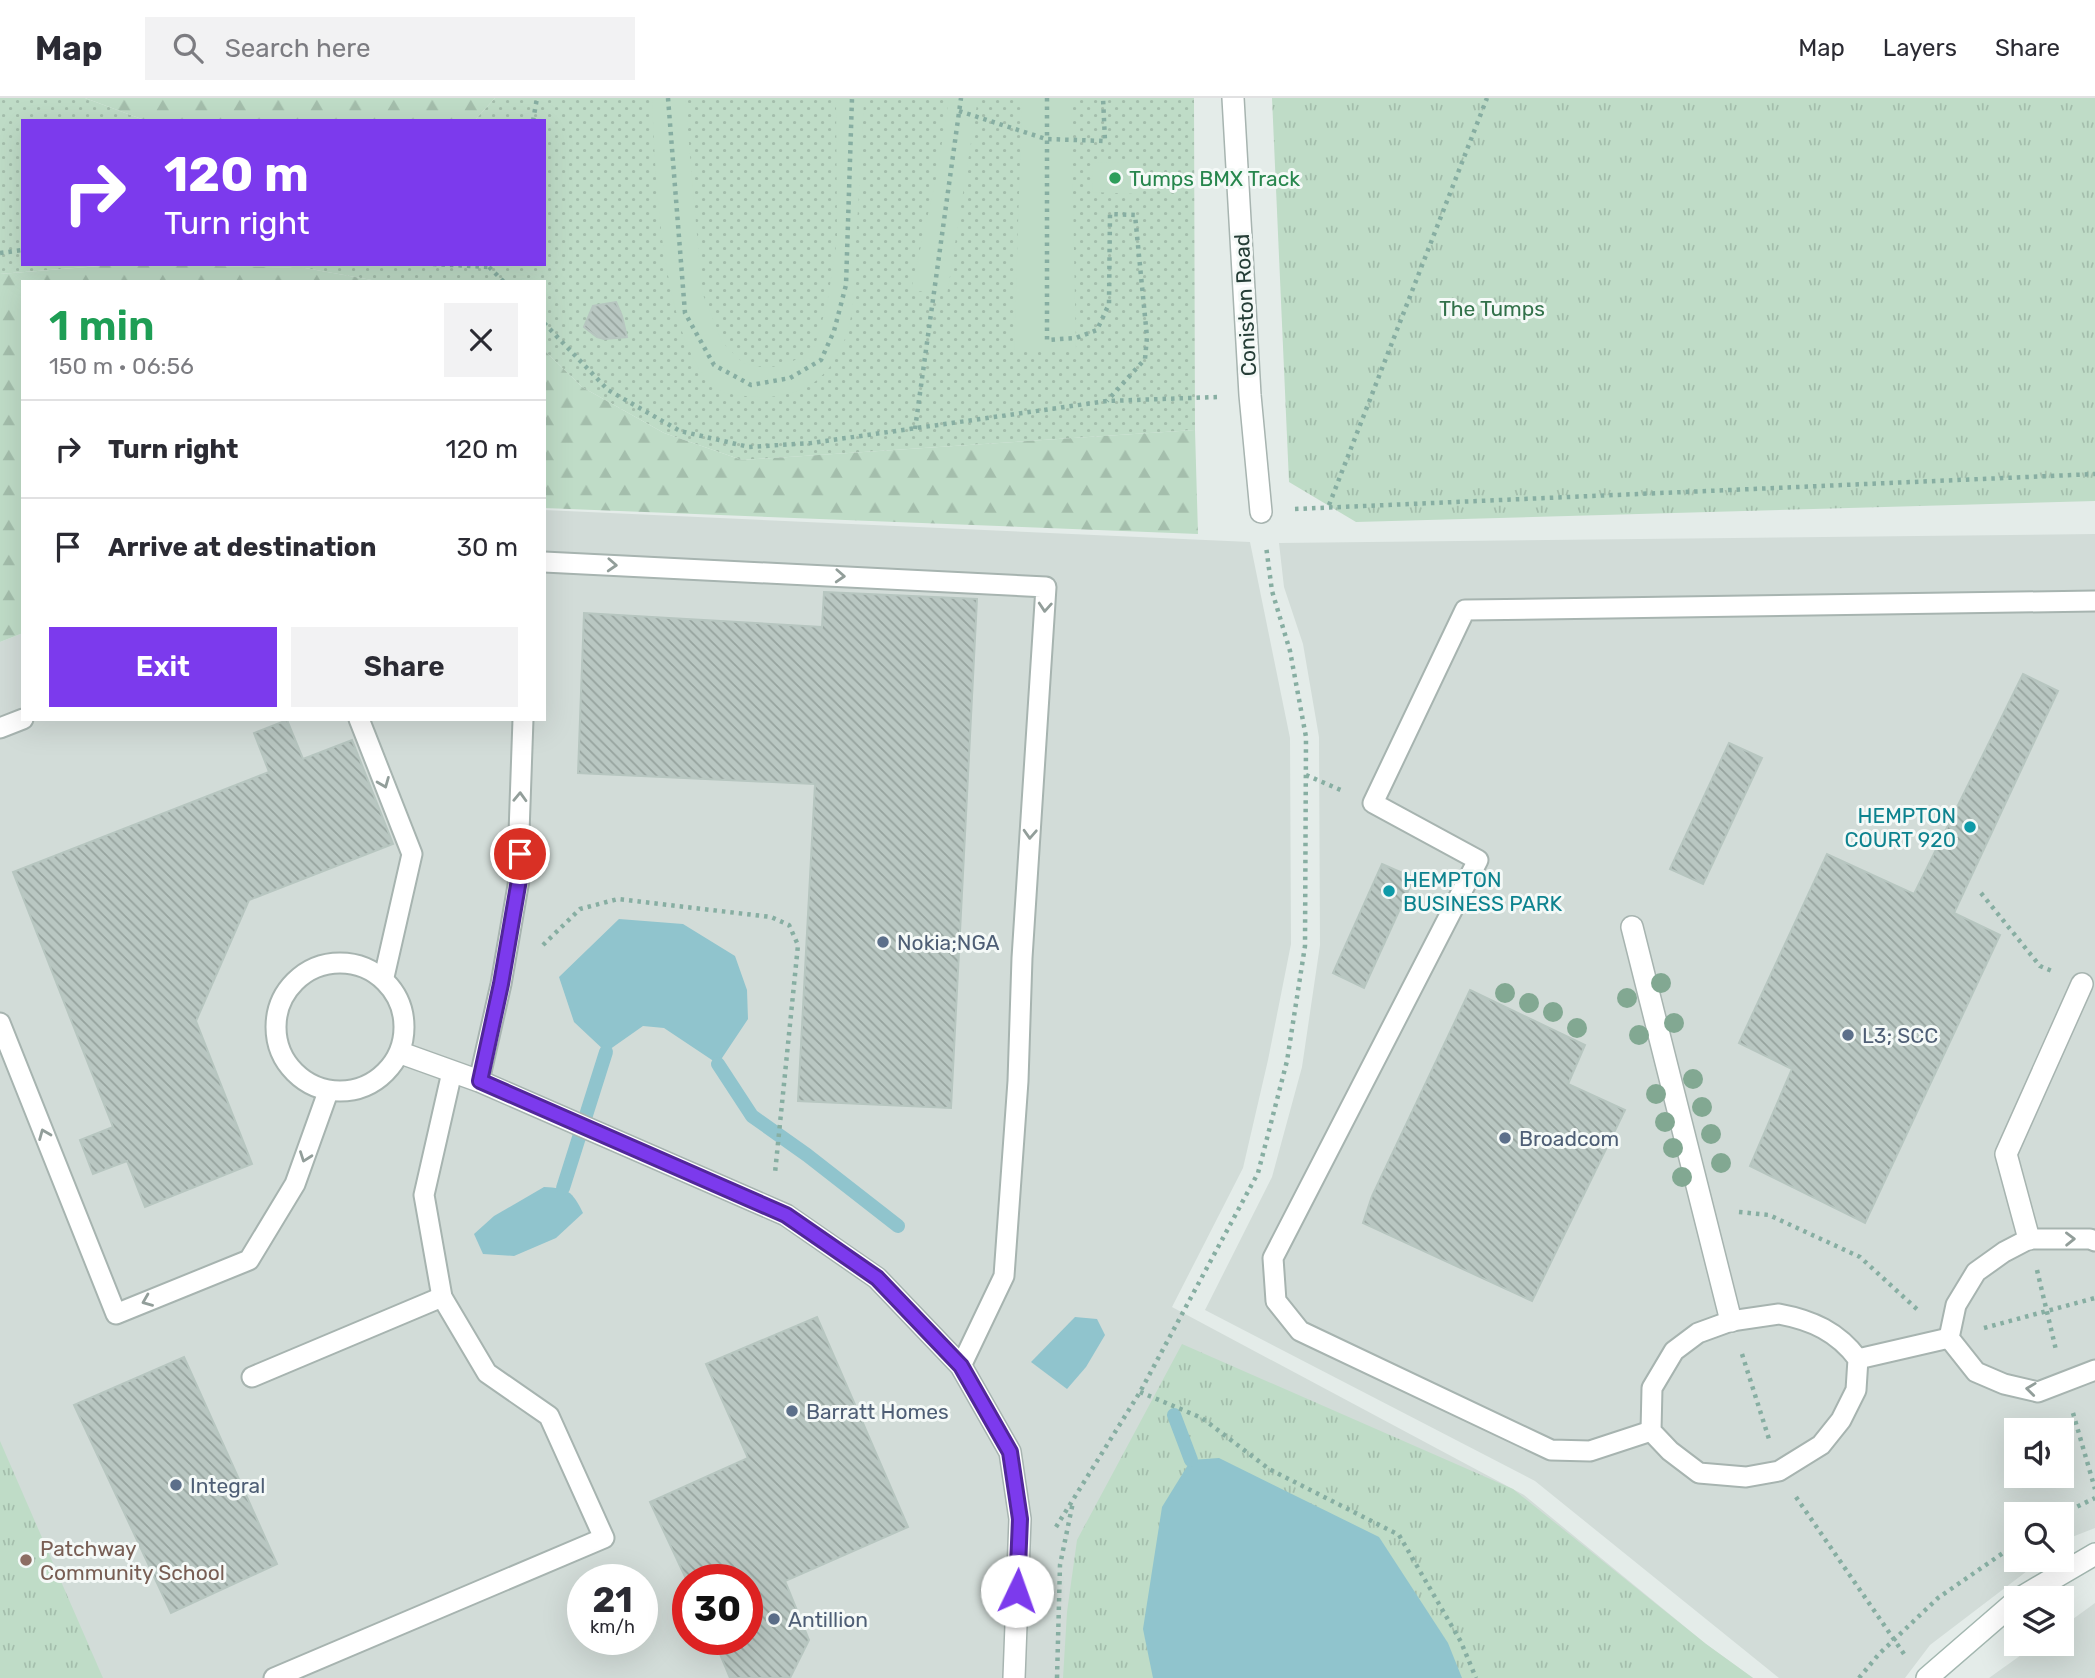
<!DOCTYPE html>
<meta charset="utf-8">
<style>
:root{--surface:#fff;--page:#f2f2f3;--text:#2b2b33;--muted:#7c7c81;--line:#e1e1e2;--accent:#7c3aed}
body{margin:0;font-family:Rubik,sans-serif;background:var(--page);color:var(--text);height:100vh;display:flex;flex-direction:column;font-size:26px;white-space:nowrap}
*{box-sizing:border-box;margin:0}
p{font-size:23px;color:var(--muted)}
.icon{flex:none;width:38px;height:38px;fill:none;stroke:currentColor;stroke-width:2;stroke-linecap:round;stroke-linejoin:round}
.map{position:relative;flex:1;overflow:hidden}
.details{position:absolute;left:21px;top:182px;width:525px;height:441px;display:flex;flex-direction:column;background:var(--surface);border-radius:0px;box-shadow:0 7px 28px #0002}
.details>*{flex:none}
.guide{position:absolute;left:21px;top:21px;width:525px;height:147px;border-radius:0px;box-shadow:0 7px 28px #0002;background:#7c3aed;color:#fff;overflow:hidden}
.controls{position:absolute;left:2004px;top:1320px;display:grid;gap:14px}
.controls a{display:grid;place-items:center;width:70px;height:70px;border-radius:0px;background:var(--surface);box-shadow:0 7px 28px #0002;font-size:35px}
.speed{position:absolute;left:567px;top:1466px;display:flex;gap:14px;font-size:35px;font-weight:700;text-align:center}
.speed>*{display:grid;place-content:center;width:91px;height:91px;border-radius:50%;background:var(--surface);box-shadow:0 7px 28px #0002;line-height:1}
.speed small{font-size:18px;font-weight:400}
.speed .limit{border:10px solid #d22;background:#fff;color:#111}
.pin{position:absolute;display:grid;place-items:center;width:60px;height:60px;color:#fff;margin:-30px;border:4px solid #fff;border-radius:50%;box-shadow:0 2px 7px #0007}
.me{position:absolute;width:77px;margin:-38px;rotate:3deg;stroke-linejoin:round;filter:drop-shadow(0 0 5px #0008)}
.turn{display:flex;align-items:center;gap:24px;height:147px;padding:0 28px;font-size:32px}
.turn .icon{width:91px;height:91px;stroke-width:2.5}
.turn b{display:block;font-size:49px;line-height:60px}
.round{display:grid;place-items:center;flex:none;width:74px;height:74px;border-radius:0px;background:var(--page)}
.summary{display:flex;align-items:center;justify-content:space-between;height:119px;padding:0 28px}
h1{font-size:42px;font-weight:600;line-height:52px;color:#1e9e55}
.primary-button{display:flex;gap:14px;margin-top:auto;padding:14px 28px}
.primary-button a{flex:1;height:80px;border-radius:0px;background:var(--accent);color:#fff;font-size:28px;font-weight:600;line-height:80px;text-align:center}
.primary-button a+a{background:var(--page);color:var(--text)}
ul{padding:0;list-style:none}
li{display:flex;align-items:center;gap:21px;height:98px;padding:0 28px;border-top:2px solid var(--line)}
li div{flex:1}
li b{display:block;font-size:26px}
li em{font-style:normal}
header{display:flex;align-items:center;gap:42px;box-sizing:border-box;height:98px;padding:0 35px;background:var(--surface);border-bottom:2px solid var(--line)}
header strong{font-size:33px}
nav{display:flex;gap:38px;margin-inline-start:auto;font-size:24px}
.search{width:490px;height:63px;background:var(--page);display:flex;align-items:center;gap:18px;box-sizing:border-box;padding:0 24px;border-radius:0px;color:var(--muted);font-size:26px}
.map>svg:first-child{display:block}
</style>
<header>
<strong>Map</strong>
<div class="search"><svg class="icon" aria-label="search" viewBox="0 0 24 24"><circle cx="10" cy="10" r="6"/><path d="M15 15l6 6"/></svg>Search here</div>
<nav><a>Map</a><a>Layers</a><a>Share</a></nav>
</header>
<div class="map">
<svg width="2095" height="1580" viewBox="0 0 2095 1580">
<defs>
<pattern id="grass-dots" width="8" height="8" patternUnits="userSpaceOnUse" patternTransform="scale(1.75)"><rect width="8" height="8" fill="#bfdcc7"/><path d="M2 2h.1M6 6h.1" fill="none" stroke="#a4beac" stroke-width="1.8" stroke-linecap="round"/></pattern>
<pattern id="forest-firs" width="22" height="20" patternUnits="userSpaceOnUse" patternTransform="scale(1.75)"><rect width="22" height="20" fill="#bfdcc7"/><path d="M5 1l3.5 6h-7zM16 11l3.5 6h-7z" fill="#a4beac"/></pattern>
<pattern id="park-tufts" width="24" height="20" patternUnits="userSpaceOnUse" patternTransform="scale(1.75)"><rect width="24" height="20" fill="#bfdcc7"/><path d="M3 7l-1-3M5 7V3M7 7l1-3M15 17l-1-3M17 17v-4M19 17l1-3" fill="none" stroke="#a4beac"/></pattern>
<pattern id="building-back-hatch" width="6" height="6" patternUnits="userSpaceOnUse" patternTransform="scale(1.75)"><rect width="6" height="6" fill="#b9c7c2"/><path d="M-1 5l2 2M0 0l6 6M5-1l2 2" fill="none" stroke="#96a39e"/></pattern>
</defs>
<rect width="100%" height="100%" fill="#e4ece9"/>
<g fill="#d2dcd8" fill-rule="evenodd">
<path d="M 544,412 L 1250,444 L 1290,640 L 1291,846 L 1268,962 L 1243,1070 L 1172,1209 L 1524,1397 L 1706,1546 L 1753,1580 L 0,1580 L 0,544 L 23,535 L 23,621 L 544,621 ZM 583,1482 L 642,1482 L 642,1542 L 583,1542 ZM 688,1482 L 747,1482 L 747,1542 L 688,1542 Z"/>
<path d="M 2095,436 L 2095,1430 L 2072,1439 L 2062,1447 L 2062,1416 L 2016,1416 L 2016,1461 L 2043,1461 L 1930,1547 L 1905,1580 L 1779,1580 L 1535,1383 L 1205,1212 L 1272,1079 L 1302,969 L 1320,847 L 1319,639 L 1303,546 L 1284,489 L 1279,445 ZM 2016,1332 L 2062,1332 L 2062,1377 L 2016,1377 Z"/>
<polygon points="2095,1505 2095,1580 1989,1580 2038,1545 2062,1545 2062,1529"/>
</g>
<g fill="url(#grass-dots)">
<polygon points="0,0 85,0 147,23 23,23 23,166 122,166 0,176"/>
<polygon points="495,0 1194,0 1195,332 742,362 664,335 582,289 544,252 544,184 383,184 305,170 125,166 544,166 544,23 474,23"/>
</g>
<g fill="url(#forest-firs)">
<polygon points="85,0 495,0 474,23 147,23"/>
<polygon points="125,166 305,170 383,184 23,184 23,535 0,544 0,176"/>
<polygon points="544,252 582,289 664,335 742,362 1195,332 1198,436 544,410"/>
</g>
<g fill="url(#park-tufts)">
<polygon points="1272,0 2095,0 2095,403 1356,424 1289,384"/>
<polygon points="1182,1246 1513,1391 1706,1546 1753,1580 1063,1580 1067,1514 1077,1442"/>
<polygon points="0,1343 103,1580 0,1580"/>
</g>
<g fill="#bfdcc7">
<path d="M 652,0 L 685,0 L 702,194 L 722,244 L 743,265 L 765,270 L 786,267 L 814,251 L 827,206 L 837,142 L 836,0 L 864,0 C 862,48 859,96 856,143 C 855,175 856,219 842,248 C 825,283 806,295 768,299 C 760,300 728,297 721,293 C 660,257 655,66 652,0 Z"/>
<polygon points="949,0 978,0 947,197 911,192 937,76"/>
<polygon points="1022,0 1071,0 1076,252 1014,252"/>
<polygon points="1093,64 1137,65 1137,96 1092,94"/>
</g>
<g fill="#90c4cd">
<polygon points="619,821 683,826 735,858 747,892 748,921 718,966 664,930 643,928 606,954 574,924 559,879"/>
<path d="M 544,1089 C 568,1090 572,1093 583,1115 L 556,1140 L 514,1158 L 483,1156 L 474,1136 L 494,1118 Z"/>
<polygon points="1075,1219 1097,1221 1105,1237 1086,1269 1067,1291 1031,1264"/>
<polygon points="1219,1360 1379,1439 1448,1545 1462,1580 1153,1580 1143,1531 1162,1409 1191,1362"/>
</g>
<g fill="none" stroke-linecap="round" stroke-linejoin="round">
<g stroke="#90c4cd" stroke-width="14">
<polyline points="718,966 752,1018 807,1057 898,1128"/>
<polyline points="563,1090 606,954"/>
<polyline points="1174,1317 1191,1362"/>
</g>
</g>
<g fill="url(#building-back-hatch)" stroke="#b7c6c0" stroke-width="2">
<polygon points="616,204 622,218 627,239 604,241 597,239 584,229 593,208"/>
<polygon points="824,494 977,501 951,1010 798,1003 815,686 578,675 584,515 822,529"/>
<polygon points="2023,576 2058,593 1954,815 2000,837 1865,1125 1750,1068 1792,971 1739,945 1827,756 1914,796"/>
<polygon points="287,622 303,661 352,642 393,746 249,802 196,923 252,1066 145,1109 127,1063 93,1076 80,1042 113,1029 13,774 269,674 254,635"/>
<polygon points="1729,645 1762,660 1703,786 1670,771"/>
<polygon points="1382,766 1414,780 1364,890 1333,875"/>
<polygon points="1470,892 1585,947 1568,986 1625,1012 1532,1203 1363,1125 1372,1098"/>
<polygon points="817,1219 908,1429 785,1483 809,1542 790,1580 730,1580 714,1542 747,1542 747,1482 688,1482 688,1485 650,1404 748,1360 706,1266"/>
<polygon points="184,1259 277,1466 171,1515 74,1307"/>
</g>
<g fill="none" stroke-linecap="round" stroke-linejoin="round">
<defs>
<g id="lane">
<polyline points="544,464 1046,489 1022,860 1018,983 1004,1178 961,1268"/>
<polyline points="359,621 412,756 384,879"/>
<polyline points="0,630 23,621"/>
<circle cx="340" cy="929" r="64"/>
<polyline points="0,925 116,1216 249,1162 295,1086 328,994"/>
<polyline points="479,983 501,886 520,776 519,735 523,621"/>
<polyline points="2095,1143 2090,1141 2029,1141 2004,1154 1976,1174 1956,1207 1949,1240 1976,1274 2004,1286 2038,1294 2095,1272"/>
<path d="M 1779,1216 C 1812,1222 1838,1234 1858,1261 L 1856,1292 L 1841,1322 L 1821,1347 L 1779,1373 L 1746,1379 L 1699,1375 L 1670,1353 L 1651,1333 L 1652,1290 L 1674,1253 L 1698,1235 L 1731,1223 Z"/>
<polyline points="1858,1261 1949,1240"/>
<polyline points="252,1279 442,1199"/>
<polyline points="1651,1333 1590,1353 1551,1352 1300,1233 1276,1203 1273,1160 1478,762 1373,705 1465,512 2095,503"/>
<polyline points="274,1580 604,1440 549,1318 487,1275 442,1199 424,1097 452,974"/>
</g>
<g id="street">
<polyline points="1233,0 1250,297 1261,414"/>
<polyline points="1632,829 1731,1223"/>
<polyline points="401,955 479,983 786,1117 877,1180 961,1268 1010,1354 1020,1421 1014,1580"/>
<polyline points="2029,1141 2006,1056 2082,886"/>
</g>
<g id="secondary">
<polyline points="2020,1500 2095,1456"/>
<polyline points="1927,1580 2016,1503"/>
</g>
</defs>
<use href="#lane" stroke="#a7b4b0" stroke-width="23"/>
<use href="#street" stroke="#a7b4b0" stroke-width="24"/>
<use href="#secondary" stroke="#a3b7b0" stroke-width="24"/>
<g stroke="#87aea2" stroke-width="4.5" stroke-dasharray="3.5 5" stroke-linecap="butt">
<polyline points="668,0 685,215 714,267 751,287 790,280 821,262 834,233 846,187 852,0"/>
<polyline points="1047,0 1047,242 1076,240 1097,232 1109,206 1110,116 1135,117 1147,239 1145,261 1107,303"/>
<polyline points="959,13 1046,41 1105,43 1103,0"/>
<polyline points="533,23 537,0"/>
<polyline points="0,155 23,152"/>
<polyline points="433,166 489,169 492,166"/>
<polyline points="489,169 504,184"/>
<polyline points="544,225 608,292 680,333 749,349 811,345 1107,303 1217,299"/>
<polyline points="915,331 961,0"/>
<polyline points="1329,407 1487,0"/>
<polyline points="1295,411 2095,376"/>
<polyline points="1306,677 1343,693"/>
<polyline points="1981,795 2040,868 2052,873"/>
<polyline points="543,847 580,811 618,801 771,819 789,827 798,847 775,1075"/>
<polyline points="1739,1114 1769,1117 1860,1159 1920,1214"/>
<polyline points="2037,1172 2056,1252"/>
<polyline points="1984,1230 2095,1200"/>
<polyline points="1742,1256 1769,1341"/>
<polyline points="1140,1294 1202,1320 1269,1371 1399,1437 1461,1544 1476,1580"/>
<polyline points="2073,1315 2095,1391"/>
<polyline points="1796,1399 1904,1556"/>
<polyline points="2062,1416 2095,1400"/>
<polyline points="1056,1429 1140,1294 1258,1075 1287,963 1305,848 1306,639 1290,553 1272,493 1266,448"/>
<polyline points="1057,1580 1060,1467 1073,1404"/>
<polyline points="1859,1580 1879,1556 1938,1500 2016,1446"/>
</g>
<use href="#lane" stroke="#fff" stroke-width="19"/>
<use href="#street" stroke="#fff" stroke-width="21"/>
<use href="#secondary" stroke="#fff" stroke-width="21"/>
</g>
<g fill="#82a892">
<circle cx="1661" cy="885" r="10"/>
<circle cx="1505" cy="895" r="10"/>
<circle cx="1627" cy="900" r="10"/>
<circle cx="1529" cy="905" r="10"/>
<circle cx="1553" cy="914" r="10"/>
<circle cx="1674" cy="925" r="10"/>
<circle cx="1577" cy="930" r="10"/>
<circle cx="1639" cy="937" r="10"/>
<circle cx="1693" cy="981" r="10"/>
<circle cx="1656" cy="996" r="10"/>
<circle cx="1702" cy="1009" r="10"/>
<circle cx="1665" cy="1024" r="10"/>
<circle cx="1711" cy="1036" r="10"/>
<circle cx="1673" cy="1050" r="10"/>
<circle cx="1721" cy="1065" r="10"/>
<circle cx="1682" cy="1079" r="10"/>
</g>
<defs><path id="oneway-chevron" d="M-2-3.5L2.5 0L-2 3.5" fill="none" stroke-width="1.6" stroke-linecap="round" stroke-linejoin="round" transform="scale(1.75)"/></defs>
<g stroke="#929e9a">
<use href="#oneway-chevron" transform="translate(612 467) rotate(3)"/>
<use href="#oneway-chevron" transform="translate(840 478) rotate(3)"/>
<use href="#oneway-chevron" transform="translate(1045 509) rotate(94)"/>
<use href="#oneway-chevron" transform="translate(384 685) rotate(68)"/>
<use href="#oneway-chevron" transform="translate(520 699) rotate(-88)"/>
<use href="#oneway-chevron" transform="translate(1030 736) rotate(93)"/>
<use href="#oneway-chevron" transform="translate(44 1036) rotate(-112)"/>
<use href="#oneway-chevron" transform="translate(305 1059) rotate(110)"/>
<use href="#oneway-chevron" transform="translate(2070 1141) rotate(-1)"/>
<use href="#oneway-chevron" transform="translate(147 1203) rotate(158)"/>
<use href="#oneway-chevron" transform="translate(2031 1291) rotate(-173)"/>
</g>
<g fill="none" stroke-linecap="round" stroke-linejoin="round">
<defs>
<polyline id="route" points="520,756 520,776 501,886 480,983 786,1117 877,1180 961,1268 1010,1354 1020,1421 1017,1493"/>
</defs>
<use href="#route" stroke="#51269a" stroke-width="18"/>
<use href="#route" stroke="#7c3aed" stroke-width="12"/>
</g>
<circle fill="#2e9e5b" stroke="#f4f9f7" stroke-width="2.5" cx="1115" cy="80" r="7"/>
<g fill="#0f9aa8" stroke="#f4f9f7" stroke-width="2.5">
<circle cx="1970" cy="729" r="7"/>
<circle cx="1389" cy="793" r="7"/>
</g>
<g fill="#5c6f8a" stroke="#f4f9f7" stroke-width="2.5">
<circle cx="883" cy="844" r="7"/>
<circle cx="1848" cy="937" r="7"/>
<circle cx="1505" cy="1040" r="7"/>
<circle cx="792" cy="1313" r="7"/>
<circle cx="176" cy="1387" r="7"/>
<circle cx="774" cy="1521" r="7"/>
</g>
<circle fill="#8d6e63" stroke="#f4f9f7" stroke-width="2.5" cx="26" cy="1462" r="7"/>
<g text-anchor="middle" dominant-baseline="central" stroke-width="6" stroke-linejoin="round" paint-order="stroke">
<g font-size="21" fill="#27864d" stroke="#f4f9f7" text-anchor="start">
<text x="1129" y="80">Tumps BMX Track</text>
</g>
<g font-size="21" fill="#253d36" stroke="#f4f9f7">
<text transform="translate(1245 207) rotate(-93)">Coniston Road</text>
</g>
<g font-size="21" fill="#32714a" stroke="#f4f9f7">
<text x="1492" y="210">The Tumps</text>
</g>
<g font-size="21" fill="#0d838f" stroke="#f4f9f7" text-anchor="end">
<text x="1956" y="717">HEMPTON<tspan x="1956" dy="24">COURT 920</tspan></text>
<text x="1403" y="781" text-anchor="start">HEMPTON<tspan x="1403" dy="24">BUSINESS PARK</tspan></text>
</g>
<g font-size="21" fill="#4e5e75" stroke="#f4f9f7" text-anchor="start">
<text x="897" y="844">Nokia;NGA</text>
<text x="1862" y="937">L3; SCC</text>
<text x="1519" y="1040">Broadcom</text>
<text x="806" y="1313">Barratt Homes</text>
<text x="190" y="1387">Integral</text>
<text x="788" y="1521">Antillion</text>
</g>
<g font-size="21" fill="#785e54" stroke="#f4f9f7" text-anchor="start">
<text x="40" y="1450">Patchway<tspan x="40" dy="24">Community School</tspan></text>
</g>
</g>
</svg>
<div class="controls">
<a><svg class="icon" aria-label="sound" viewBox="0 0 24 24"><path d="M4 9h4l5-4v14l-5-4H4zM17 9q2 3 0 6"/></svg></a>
<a><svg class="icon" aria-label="search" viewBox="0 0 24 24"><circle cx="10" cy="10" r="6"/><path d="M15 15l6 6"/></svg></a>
<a><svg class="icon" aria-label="layers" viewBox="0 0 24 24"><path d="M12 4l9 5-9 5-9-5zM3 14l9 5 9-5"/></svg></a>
</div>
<div class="speed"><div>21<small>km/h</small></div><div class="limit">30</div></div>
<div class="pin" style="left:520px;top:756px;background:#d93025"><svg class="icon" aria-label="arrive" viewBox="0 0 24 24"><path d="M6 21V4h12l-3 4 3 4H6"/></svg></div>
<svg class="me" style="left:1017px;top:1493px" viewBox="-20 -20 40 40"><circle r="19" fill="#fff"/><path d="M0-13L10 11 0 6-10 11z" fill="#7c3aed"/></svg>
<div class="guide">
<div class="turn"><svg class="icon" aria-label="right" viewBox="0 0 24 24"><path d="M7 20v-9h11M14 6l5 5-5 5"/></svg><div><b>120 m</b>Turn right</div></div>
</div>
<section class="details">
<div class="summary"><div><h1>1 min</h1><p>150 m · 06:56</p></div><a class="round"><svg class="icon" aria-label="close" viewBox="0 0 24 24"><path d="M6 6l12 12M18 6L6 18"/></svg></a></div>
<ul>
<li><svg class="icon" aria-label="right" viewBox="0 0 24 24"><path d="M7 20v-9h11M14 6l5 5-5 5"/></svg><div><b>Turn right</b></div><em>120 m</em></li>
<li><svg class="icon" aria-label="arrive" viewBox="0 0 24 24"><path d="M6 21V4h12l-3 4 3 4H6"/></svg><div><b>Arrive at destination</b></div><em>30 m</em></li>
</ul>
<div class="primary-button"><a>Exit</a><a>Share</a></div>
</section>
</div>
